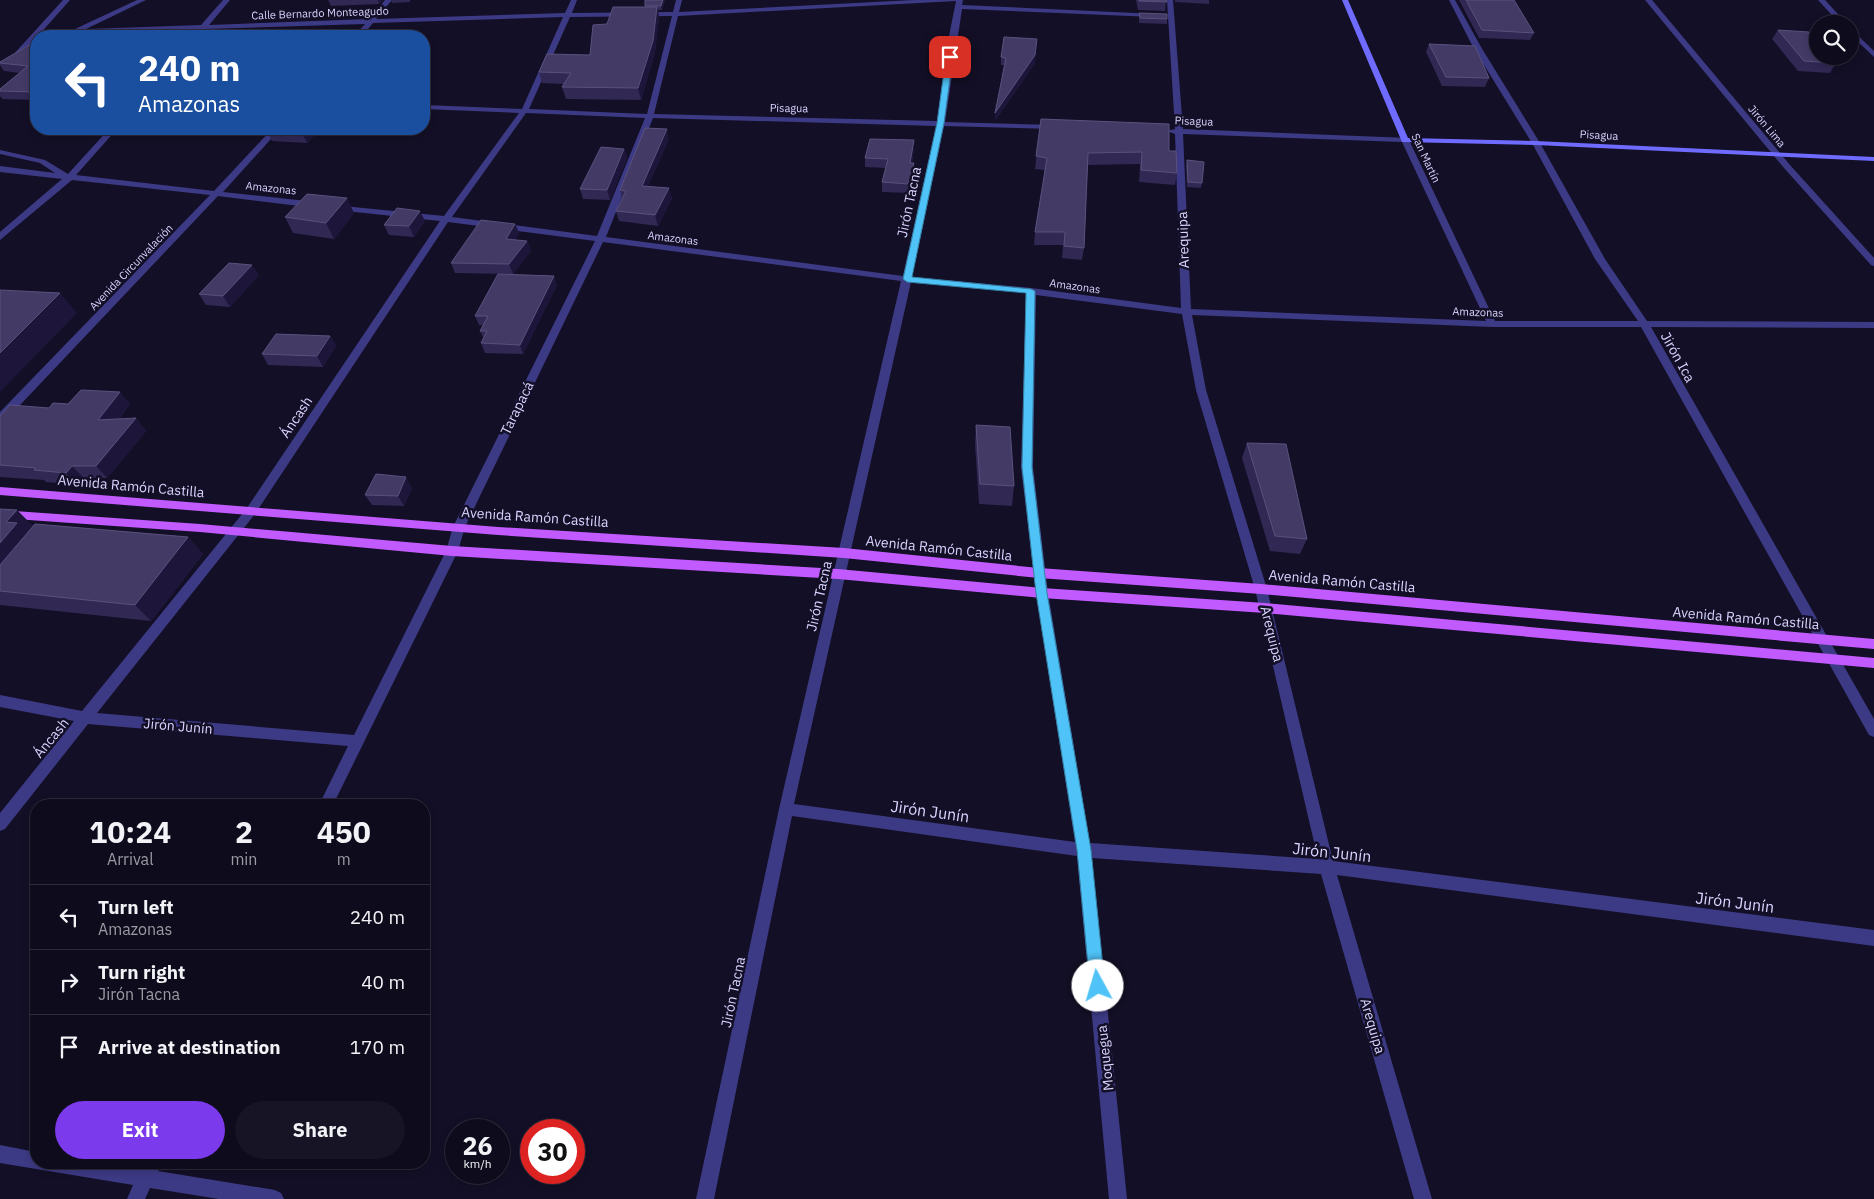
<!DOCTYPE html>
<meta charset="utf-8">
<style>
:root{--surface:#0e0b1c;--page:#171425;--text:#f1f3f6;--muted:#9b9ba3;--line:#2e2b3b;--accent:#7c3aed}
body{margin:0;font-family:"IBM Plex Sans",sans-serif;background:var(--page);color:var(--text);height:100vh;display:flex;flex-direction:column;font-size:19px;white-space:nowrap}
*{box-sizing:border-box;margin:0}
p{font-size:16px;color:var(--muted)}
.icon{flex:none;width:28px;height:28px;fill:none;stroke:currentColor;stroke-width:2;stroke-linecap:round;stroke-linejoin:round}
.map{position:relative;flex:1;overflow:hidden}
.sheet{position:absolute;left:30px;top:799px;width:400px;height:370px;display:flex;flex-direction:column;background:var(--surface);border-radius:20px;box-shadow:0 2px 8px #0003,0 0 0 1px var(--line)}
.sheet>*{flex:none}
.hud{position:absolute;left:30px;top:30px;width:400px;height:105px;border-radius:20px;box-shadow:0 2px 8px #0003,0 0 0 1px var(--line);background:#1a4fa0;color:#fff;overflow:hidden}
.controls{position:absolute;left:1809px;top:15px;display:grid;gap:10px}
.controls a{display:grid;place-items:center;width:50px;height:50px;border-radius:50%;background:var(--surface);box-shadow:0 2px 8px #0003,0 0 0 1px var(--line);font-size:25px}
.speed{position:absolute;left:445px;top:1119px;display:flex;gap:10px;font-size:25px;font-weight:700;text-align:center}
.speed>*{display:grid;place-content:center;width:65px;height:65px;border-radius:50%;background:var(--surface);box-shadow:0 2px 8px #0003,0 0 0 1px var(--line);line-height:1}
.speed small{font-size:12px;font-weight:400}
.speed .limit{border:8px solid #d22;background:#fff;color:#111}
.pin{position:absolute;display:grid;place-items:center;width:42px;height:42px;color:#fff;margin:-21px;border-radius:10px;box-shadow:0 2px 8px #0006}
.me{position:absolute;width:55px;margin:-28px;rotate:354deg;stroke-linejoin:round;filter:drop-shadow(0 0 4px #0008)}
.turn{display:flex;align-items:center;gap:18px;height:105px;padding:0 25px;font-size:22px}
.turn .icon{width:65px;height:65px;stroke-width:2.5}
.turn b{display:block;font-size:35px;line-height:42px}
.eta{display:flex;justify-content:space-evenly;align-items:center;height:85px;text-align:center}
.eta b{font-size:30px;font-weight:700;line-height:35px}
.cta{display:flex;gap:10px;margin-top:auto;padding:10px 25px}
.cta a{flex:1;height:58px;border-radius:30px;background:var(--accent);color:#fff;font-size:20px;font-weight:700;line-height:58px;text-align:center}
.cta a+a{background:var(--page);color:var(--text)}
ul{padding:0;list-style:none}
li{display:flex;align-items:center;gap:15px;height:65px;padding:0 25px;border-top:1px solid var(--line)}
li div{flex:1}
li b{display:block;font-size:19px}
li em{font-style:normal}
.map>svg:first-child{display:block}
</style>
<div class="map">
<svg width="1874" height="1199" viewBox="0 0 1874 1199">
<rect width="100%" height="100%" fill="#130f26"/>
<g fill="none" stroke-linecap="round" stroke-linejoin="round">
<g fill="#3d3a85" fill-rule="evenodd">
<polygon points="63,0 70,0 38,36 36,36 36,39 19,59 13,59 13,55"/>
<path d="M 137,0 L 146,0 L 86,29 L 201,25 L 223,0 L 230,0 L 209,25 L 369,19 L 385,0 L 392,0 L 376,19 L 565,13 L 571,0 L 577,0 L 572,13 L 673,12 L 676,0 L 682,0 L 679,12 L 914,0 L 963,0 L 962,5 L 1156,14 L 1156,16 L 1154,17 L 962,9 L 945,122 L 1056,125 L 1060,127 L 1056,129 L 944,126 L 912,277 L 1031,288 L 1181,308 L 1175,134 L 1167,131 L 1175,129 L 1167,0 L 1173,0 L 1183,129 L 1408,138 L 1495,321 L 1638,321 L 1595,259 L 1532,143 L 1473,47 L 1449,0 L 1455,0 L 1481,47 L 1540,143 L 1605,259 L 1647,321 L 1874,322 L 1874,328 L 1651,327 L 1874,719 L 1874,737 L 1869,735 L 1641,327 L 1492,327 L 1192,315 L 1206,390 L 1267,589 L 1333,861 L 1874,930 L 1874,946 L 1337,875 L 1432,1199 L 1414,1199 L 1321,874 L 1092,858 L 1127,1199 L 1109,1199 L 1077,856 L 792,816 L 714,1199 L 696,1199 L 779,809 L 901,281 L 603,242 L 465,527 L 458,551 L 333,805 L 319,805 L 348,746 L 88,724 L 5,829 L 0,831 L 0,813 L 74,721 L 0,707 L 0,695 L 82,711 L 247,508 L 440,221 L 336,210 L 332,207 L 333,205 L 444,216 L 519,113 L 424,109 L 424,105 L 522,109 L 563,17 L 373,23 L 362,36 L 354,36 L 365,24 L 205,29 L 199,36 L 191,36 L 197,29 L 76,33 L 69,36 L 60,36 ZM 956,1 L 948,41 L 937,121 L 654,114 L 678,16 ZM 672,16 L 647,114 L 529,109 L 570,17 ZM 526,113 L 645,118 L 597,236 L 452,217 ZM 653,118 L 936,126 L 903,276 L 606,237 ZM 1183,134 L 1402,142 L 1486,321 L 1191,309 ZM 448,222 L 595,241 L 453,527 L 446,551 L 354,735 L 97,713 L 255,514 ZM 911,282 L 1026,293 L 1021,467 L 1036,593 L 1075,842 L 794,804 ZM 1036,295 L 1182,314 L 1196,390 L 1255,589 L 1318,859 L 1090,843 L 1048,593 L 1033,467 Z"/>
<polygon points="1645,0 1652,0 1790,165 1874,258 1874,266 1871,265 1784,168"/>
<polygon points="1818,0 1825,0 1847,24 1840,24"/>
<polygon points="1850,28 1874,51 1874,57 1850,34"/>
<polygon points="109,129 117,129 76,175 214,191 272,129 280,129 223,192 316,202 320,205 316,208 218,196 4,422 0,423 0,412 210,195 72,180 0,240 0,232 62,179 0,172 0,166 55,173 40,163 0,154 0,150 45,160 68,174"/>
<polygon points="0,1145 36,1152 36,1162 105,1162 141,1168 144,1162 162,1162 158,1171 275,1190 281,1193 284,1199 219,1199 150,1188 145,1199 127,1199 133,1185 0,1163"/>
</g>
<polygon fill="#6f6bff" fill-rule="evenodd" points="1342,0 1348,0 1408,138 1536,141 1874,157 1874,161 1536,145 1402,142"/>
<g fill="#c25bff" fill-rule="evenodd">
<polygon points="0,487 498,527 844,548 1039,568 1261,584 1874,639 1874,649 1261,594 1039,578 844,558 498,535 0,495"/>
<polygon points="0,510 200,524 452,546 838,569 1042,588 1265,603 1874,658 1874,668 1265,613 1042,598 838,579 452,556 200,532 0,518"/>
</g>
</g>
<g fill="#312854">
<polygon points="328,0 383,0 379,4 331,6"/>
<polygon points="391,0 410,0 410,2 392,3"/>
<polygon points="645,0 665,0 662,10 658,10 659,18 655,52 641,100 566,99 562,87 564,84 542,83 539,72 590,55 607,24 645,7"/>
<polygon points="1136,0 1166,0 1165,11 1138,10"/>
<polygon points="1175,0 1209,0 1209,4 1175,2"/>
<polygon points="1459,0 1514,0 1534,33 1530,40 1479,38"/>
<polygon points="1139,13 1167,19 1167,24 1139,23"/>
<polygon points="1778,30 1836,63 1830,73 1798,71 1772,39"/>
<polygon points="1004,37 1035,63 995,121 1004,65 1001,65 1001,57"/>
<polygon points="36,41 36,100 3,99 0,96 0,89 20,73 4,71 0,65 0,62"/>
<polygon points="1429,44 1489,78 1485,87 1442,86 1426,52"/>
<polygon points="1041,119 1169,151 1177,173 1175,185 1139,182 1140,164 1088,165 1084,248 1082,260 1062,258 1063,245 1034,245 1035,232 1045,170 1035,169"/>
<polygon points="266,129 320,129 307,143 272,141"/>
<polygon points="669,139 648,186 672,198 658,226 619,221 616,211 622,199 620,190"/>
<polygon points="624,149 627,158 610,200 583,199 580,189"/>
<polygon points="914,149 912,163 914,172 909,193 882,192 882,182 886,168 865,167 865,158"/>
<polygon points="1187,160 1202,183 1201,188 1187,187 1186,165"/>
<polygon points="354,213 334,239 293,233 285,217"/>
<polygon points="425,221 414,237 389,235 384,225"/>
<polygon points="515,224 519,233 515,240 527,241 531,251 513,274 455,273 451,263"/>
<polygon points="259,275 230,307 206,305 199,294"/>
<polygon points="557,285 523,354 485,353 481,343 484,339 480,331 483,325 479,325 475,316"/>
<polygon points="330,336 336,346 323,367 268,365 262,354"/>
<polygon points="68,404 130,404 119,419 136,418 146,431 107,478 84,478 77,485 46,482 44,480 0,477 0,416 49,408"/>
<polygon points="976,425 1014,486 1012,506 979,504 975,445"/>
<polygon points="1247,443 1307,539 1300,554 1270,551 1242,458"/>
<polygon points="412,488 404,506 372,505 365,495"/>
<polygon points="0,509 34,526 188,537 203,554 151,621 0,605"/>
<polygon points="119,1162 138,1162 137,1165"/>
</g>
<g fill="#1d163a">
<polygon points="378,0 383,0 379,4"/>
<polygon points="663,0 665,0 662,10 661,6"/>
<polygon points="657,7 659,18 655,52 641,100 638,88"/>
<polygon points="1037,39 1035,63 995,121 995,113"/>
<polygon points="300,129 320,129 307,143"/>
<polygon points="667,129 669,139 644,196 642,186"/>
<polygon points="914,140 914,149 910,172 910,163"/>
<polygon points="624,149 627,158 610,200 607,190"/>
<polygon points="914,163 914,172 909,193 908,184"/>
<polygon points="669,188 672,198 658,226 655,215"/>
<polygon points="347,198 354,213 334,239 326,223"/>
<polygon points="420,211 425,221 414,237 409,226"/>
<polygon points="515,224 519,233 510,248 506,239"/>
<polygon points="527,241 531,251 513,274 509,264"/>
<polygon points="252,265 259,275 230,307 223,296"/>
<polygon points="554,276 557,285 523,354 520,345"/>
<polygon points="60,293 77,313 0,392 0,353"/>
<polygon points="330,336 336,346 323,367 317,356"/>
<polygon points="120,392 130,404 108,433 98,420"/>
<polygon points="136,418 146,431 107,478 96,466"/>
<polygon points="72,466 84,478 77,485 66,473"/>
<polygon points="406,477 412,488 404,506 398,496"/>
<polygon points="17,510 34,527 0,581 0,543 6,522"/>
<polygon points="188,537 203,554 151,621 135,605"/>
<polygon points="127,1162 138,1162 137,1165"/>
</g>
<g fill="#433a66" stroke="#5a527e">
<polygon points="645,0 663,0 661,6 645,6"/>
<polygon points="1139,0 1166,0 1167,2 1139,1"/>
<polygon points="1466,0 1514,0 1534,33 1482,30"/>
<polygon points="613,7 657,7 653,41 638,88 562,87 571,73 539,72 547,54 590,55 593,25 607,24"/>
<polygon points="1139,13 1167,14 1167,19 1140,18"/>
<polygon points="1778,30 1809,32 1818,42 1818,56 1830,56 1836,63 1804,61"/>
<polygon points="1004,37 1037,39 1035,55 995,113 1006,58 1001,57"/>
<polygon points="36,41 36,92 0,91 0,89 28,66 0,63 0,62"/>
<polygon points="1429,44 1475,46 1489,78 1446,77"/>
<polygon points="1041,119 1169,124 1169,151 1176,151 1177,173 1141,170 1142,152 1088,153 1084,248 1064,246 1065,232 1035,232 1047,158 1036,156"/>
<polygon points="645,128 667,129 642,186 669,188 655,215 616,211 626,191 620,190"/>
<polygon points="870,139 914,140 910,163 914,163 908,184 882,182 888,159 865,158"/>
<polygon points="601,147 624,149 607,190 580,189"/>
<polygon points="1187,160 1204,162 1202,183 1188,182"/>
<polygon points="307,194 347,198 326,223 285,217"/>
<polygon points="397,208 420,211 409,226 384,225"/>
<polygon points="481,220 515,224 506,239 527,241 509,264 451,263"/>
<polygon points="229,263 252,265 223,296 199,294"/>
<polygon points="498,274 554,276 520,345 481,343 487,331 480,331 488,316 475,316"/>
<polygon points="0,290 60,293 0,353"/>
<polygon points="276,334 330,336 317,356 262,354"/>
<polygon points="81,390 120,392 98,420 136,418 96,466 72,466 66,473 34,470 36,468 0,465 0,416 10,405 49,408 53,403 68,404"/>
<polygon points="976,425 1010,427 1014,486 980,484"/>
<polygon points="1247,443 1286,444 1307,539 1275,536"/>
<polygon points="376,474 406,477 398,496 365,495"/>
<polygon points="0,509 17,510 6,522 17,523 0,543"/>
<polygon points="35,524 188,537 135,605 0,591 0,565"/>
</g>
<polygon fill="#4fc3f7" stroke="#337fa1" points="950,55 953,57 944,123 912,277 1031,289 1035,291 1032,467 1047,593 1091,850 1105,986 1103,991 1098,993 1092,991 1090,986 1077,850 1036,593 1022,467 1026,293 907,282 903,279 937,123 946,57"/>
<g text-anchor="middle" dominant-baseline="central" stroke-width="5" stroke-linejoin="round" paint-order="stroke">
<g font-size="11" fill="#d9d4ff" stroke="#130f26">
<text transform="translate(320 13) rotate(-2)">Calle Bernardo Monteagudo</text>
<text transform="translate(789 108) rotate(1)">Pisagua</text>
<text transform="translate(1194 121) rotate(2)">Pisagua</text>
<text transform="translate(1767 126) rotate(50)">Jirón Lima</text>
<text transform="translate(1599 135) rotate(3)">Pisagua</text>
<text transform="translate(1426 158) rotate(65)">San Martín</text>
<text transform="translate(271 188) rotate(6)">Amazonas</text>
<text transform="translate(673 238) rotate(7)">Amazonas</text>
<text transform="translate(131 267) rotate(-46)">Avenida Circunvalación</text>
<text transform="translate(1075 286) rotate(8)">Amazonas</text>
<text transform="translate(1478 312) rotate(2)">Amazonas</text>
</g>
<g font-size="14" fill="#d9d4ff" stroke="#130f26">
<text transform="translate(909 202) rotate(-78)">Jirón Tacna</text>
<text transform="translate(1183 240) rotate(-92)">Arequipa</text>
<text transform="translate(1678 357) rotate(61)">Jirón Ica</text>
<text transform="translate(517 408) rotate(-64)">Tarapacá</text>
<text transform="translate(296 417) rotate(-56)">Áncash</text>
<text transform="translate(131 486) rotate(5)">Avenida Ramón Castilla</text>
<text transform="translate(535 517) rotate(4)">Avenida Ramón Castilla</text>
<text transform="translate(939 548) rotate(6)">Avenida Ramón Castilla</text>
<text transform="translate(1342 581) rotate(5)">Avenida Ramón Castilla</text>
<text transform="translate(819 596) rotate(-77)">Jirón Tacna</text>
<text transform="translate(1746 618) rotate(5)">Avenida Ramón Castilla</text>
<text transform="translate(1272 634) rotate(76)">Arequipa</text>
<text transform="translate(178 726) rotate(5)">Jirón Junín</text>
<text transform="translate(51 738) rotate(-51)">Áncash</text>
<text transform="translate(733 992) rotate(-78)">Jirón Tacna</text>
<text transform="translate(1373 1026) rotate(74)">Arequipa</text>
<text transform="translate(1105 1058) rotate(-96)">Moquegua</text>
</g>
<g font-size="16" fill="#d9d4ff" stroke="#130f26">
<text transform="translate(930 811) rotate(8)">Jirón Junín</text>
<text transform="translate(1332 852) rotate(6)">Jirón Junín</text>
<text transform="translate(1735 902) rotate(7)">Jirón Junín</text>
</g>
</g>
</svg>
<div class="controls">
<a><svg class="icon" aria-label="search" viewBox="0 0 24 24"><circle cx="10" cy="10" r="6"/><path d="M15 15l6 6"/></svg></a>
</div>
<div class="speed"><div>26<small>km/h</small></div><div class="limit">30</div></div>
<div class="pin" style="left:950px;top:57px;background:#d93025"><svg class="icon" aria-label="arrive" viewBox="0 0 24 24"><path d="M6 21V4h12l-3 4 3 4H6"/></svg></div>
<svg class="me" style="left:1098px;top:986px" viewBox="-20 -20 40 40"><circle r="19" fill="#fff"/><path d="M0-13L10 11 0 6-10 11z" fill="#4fc3f7"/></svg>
<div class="hud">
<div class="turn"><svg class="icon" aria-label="left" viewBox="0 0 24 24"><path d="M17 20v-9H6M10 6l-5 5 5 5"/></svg><div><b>240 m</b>Amazonas</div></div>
</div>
<section class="sheet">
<div class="eta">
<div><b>10:24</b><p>Arrival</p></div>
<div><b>2</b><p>min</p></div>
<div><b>450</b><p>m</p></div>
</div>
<ul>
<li><svg class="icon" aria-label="left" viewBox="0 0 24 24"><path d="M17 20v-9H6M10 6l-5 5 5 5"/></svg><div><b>Turn left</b><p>Amazonas</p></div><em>240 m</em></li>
<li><svg class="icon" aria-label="right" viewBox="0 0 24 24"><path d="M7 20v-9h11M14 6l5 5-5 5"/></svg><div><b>Turn right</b><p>Jirón Tacna</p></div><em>40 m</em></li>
<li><svg class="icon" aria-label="arrive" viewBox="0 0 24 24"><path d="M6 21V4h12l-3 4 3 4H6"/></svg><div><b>Arrive at destination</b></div><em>170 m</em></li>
</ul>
<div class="cta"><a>Exit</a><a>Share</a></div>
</section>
</div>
